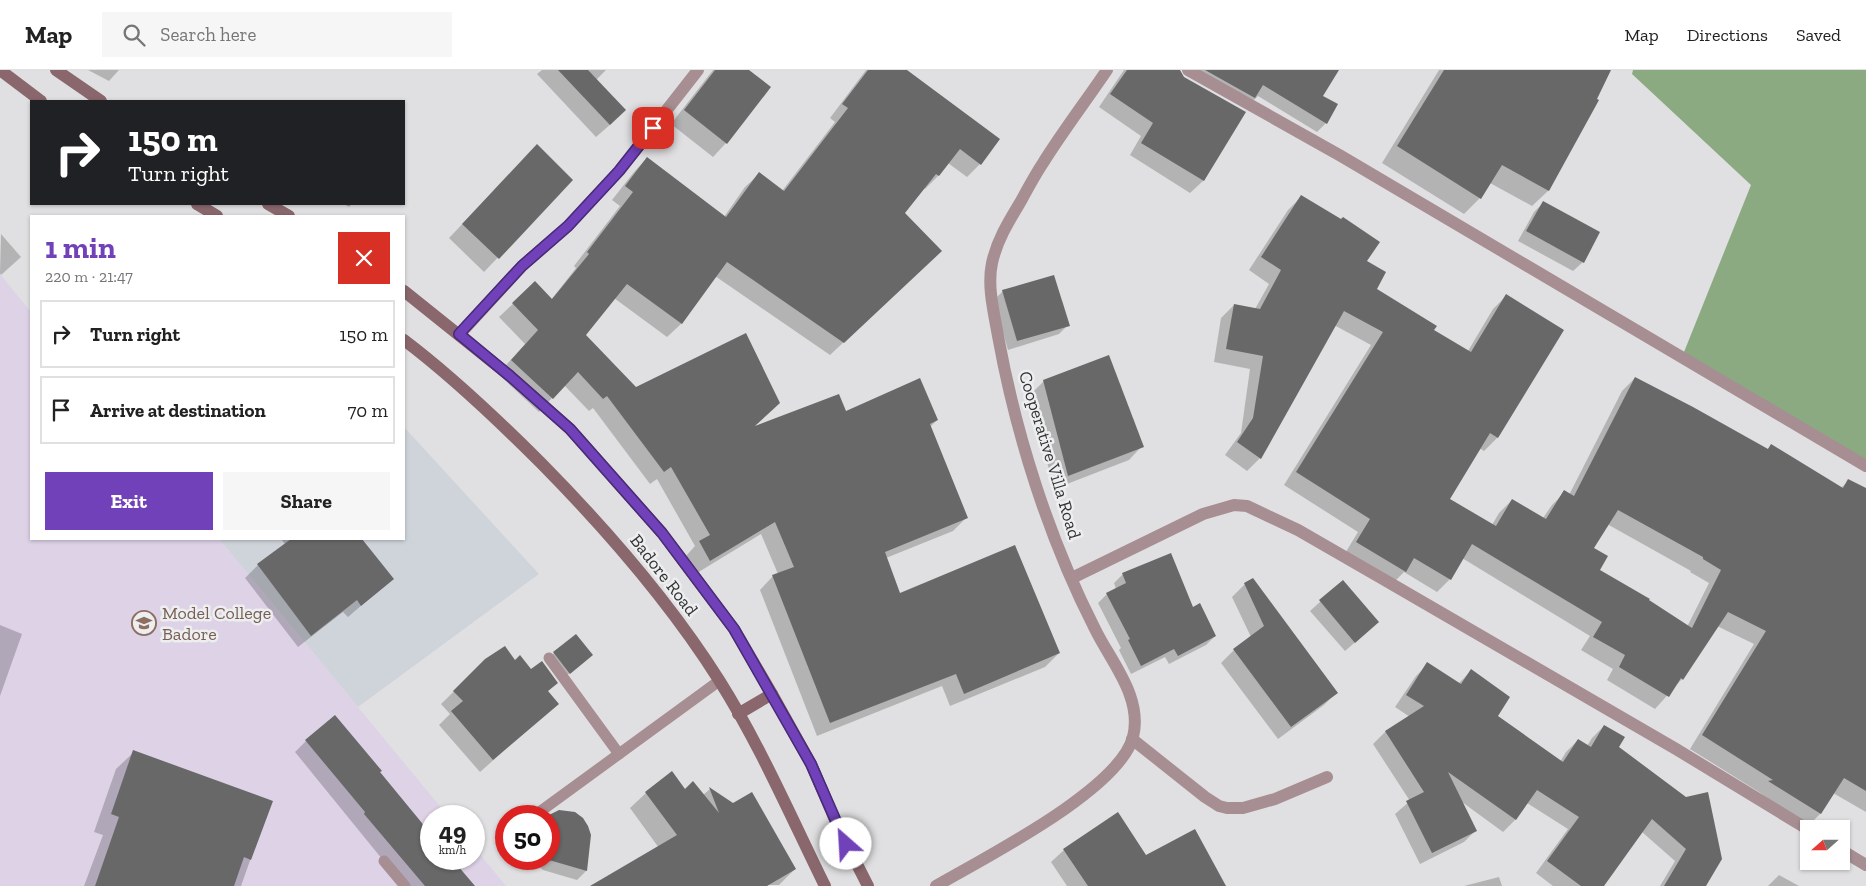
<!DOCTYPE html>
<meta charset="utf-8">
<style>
:root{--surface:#fff;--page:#f6f6f6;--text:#222;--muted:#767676;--line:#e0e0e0;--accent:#7141b9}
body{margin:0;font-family:"Zilla Slab",serif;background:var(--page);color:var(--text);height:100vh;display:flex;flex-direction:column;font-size:19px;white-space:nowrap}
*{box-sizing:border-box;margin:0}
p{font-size:16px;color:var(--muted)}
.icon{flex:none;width:28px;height:28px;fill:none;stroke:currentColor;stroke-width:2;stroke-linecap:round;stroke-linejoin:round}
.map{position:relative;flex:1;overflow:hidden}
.details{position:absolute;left:30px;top:145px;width:375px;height:325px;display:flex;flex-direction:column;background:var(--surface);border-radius:0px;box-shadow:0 1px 4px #0004}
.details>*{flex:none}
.hud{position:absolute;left:30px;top:30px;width:375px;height:105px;border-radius:0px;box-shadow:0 1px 4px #0004;background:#202124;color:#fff;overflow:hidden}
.needle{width:32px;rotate:249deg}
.tools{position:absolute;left:1800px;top:750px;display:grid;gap:10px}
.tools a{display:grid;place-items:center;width:50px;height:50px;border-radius:0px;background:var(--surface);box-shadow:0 1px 4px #0004;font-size:25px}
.speed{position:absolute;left:420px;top:735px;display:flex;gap:10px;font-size:25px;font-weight:700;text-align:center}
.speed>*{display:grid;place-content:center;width:65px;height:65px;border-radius:50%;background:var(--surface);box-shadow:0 1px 4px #0004;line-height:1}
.speed small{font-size:12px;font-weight:400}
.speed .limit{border:8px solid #d22;background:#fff;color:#111}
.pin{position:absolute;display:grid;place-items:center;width:42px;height:42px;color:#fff;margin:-21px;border-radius:10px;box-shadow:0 2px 8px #0006}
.me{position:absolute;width:55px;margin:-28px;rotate:334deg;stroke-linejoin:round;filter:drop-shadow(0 0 4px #0008)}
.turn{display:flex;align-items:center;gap:18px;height:105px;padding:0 15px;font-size:22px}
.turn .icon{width:65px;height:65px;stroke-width:2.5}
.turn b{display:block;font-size:35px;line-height:42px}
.round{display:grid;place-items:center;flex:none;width:52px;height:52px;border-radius:0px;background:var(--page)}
.headline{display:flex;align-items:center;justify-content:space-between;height:85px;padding:0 15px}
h1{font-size:30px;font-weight:700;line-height:38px;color:var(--accent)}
.cta{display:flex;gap:10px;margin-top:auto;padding:10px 15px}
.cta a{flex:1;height:58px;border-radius:0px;background:var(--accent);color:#fff;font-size:20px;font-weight:700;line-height:58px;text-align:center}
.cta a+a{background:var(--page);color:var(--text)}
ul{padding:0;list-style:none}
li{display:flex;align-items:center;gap:15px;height:68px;margin:0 10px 8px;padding:0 5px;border:2px solid var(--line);border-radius:0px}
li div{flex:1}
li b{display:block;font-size:19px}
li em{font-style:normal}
header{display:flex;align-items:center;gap:30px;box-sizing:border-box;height:70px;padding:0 25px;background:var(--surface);border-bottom:1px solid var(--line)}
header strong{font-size:24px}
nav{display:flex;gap:28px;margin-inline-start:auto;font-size:18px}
.search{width:350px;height:45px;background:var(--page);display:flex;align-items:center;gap:12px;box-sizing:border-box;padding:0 18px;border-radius:0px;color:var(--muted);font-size:19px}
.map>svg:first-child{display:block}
</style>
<header>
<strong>Map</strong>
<div class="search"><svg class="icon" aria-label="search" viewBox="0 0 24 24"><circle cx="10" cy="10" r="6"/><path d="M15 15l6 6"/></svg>Search here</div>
<nav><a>Map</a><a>Directions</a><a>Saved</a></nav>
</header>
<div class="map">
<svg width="1866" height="816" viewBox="0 0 1866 816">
<rect width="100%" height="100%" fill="#e0e0e2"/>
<polygon fill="#cfd4db" points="404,357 539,504 358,637 219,469 404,469"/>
<polygon fill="#ddd2e6" points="0,204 31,242 31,469 219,469 448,746 431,746 431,789 474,789 474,777 506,816 0,816"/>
<polygon fill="#8baa81" points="1633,0 1866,0 1866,394 1682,287 1751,115 1632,4"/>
<g fill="#0003" fill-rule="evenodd">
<polygon points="88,0 119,0 109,11"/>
<polygon points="542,0 606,0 596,10 612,53 596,67 537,4"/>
<polygon points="713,0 747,0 726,73 713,87 671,54"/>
<polygon points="866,0 904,0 980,94 967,107 948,93 939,105 925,119 924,118 903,143 927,194 830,285 715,206 681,254 667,267 614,228 584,265 635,319 750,360 845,343 937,350 930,357 966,448 953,461 886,488 900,525 1059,583 1045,597 950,636 942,616 817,666 760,520 773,506 778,504 761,464 697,503 686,486 695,476 657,409 650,414 593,338 589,341 564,315 539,342 498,304 525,274 499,247 535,213 551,230 576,198 574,196 620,136 612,130 634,102 647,88 724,147 745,117 759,104 782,121 835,52 830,48"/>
<polygon points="1124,0 1155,0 1244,42 1203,111 1190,123 1130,85 1141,66 1099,37"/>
<polygon points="1191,0 1337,0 1321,26 1326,53 1317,62 1258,26 1254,30"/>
<polygon points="1439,0 1610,0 1548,121 1532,136 1490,113 1480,128 1464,144 1382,93"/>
<polygon points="523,90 572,110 484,202 449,168"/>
<path d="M 1301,127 L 1365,192 L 1375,220 L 1432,261 L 1468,281 L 1493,239 L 1506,226 L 1562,261 L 1497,368 L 1484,381 L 1479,378 L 1449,429 L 1492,455 L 1499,443 L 1512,430 L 1543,448 L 1552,435 L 1565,422 L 1569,425 L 1622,321 L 1635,308 L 1767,380 L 1771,375 L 1841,418 L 1849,410 L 1866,420 L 1866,742 L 1833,723 L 1820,744 L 1807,757 L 1759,722 L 1690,679 L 1754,574 L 1717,556 L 1682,609 L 1655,639 L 1607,610 L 1613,599 L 1581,580 L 1590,566 L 1462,488 L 1450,509 L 1437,522 L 1404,502 L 1392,514 L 1344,485 L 1358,462 L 1284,415 L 1371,275 L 1334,255 L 1260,388 L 1247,401 L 1225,385 L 1241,363 L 1250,299 L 1214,292 L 1221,248 L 1234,235 L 1255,239 L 1269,214 L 1249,200 L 1288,140 ZM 1607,454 L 1691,501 L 1690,502 L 1709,513 L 1687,557 L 1598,500 L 1592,478 Z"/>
<polygon points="1543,133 1583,192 1573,201 1518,171 1534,142"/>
<polygon points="344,134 352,134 349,137"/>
<polygon points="1,164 21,187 1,205 0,203"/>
<polygon points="1003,221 1068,255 1059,264 1008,280 994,230"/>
<polygon points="1044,311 1142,376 1129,390 1054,419 1030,325"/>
<polygon points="281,469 360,469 392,509 348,547 343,542 298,577 245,508 258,495 285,474"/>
<polygon points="1123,504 1215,566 1206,575 1169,594 1165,587 1131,604 1119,580 1121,578 1098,533 1107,524 1116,519 1114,513"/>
<polygon points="1343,511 1368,561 1345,581 1310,541"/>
<polygon points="1245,514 1336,623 1324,635 1278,669 1221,593 1234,580 1251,567 1232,527"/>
<polygon points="0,555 22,564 0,626"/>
<polygon points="554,583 587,589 565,607 550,587"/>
<polygon points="486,590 514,592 556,613 547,622 557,634 480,702 439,655 450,644 441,634"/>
<polygon points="1428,594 1458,614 1471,601 1496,646 1560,692 1566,682 1578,670 1587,676 1592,668 1604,656 1617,678 1685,728 1704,816 1660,816 1675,791 1642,762 1602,816 1553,816 1536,803 1568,759 1527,733 1515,750 1503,762 1462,732 1476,760 1464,772 1420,794 1395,744 1410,731 1373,674 1385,662 1410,647 1395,637 1416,606"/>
<polygon points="306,671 378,703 431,765 431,789 451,789 474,816 404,816 295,682"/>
<polygon points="134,682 271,731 241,816 84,816 103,765 94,762 116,699"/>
<polygon points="710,719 733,735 795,799 779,815 593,816 659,778 630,738 646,723 685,720 703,725"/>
<polygon points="559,741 586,801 577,810 543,800 531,789 549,789 549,747"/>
<polygon points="1064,780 1146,787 1224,816 1067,816 1051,792"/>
<polygon points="1779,805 1799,816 1768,816"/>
<polygon points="1499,807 1502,816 1464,816"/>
</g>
<g fill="#686869" fill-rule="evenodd">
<polygon points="558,0 588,0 626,40 610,55"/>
<polygon points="715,0 749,0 771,17 727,74 684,40"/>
<polygon points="868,0 907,0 1000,69 981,95 960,79 939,106 936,104 905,143 942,181 844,273 727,192 682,254 627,214 586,265 636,317 746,263 780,333 755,356 839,324 846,341 920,308 938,350 930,354 968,448 885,482 900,523 1015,475 1060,583 964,624 956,604 830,653 772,505 794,497 775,452 710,491 699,471 710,465 671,397 664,402 607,326 603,329 578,302 553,329 511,290 538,260 512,233 535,211 552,229 589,184 587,182 633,122 625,116 647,87 726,147 759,102 784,121 848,38 842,34"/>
<polygon points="1127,0 1180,0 1184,7 1246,42 1204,111 1141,73 1153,53 1110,24"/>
<polygon points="1205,0 1339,0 1323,26 1338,34 1327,54 1263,15 1255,28"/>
<polygon points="1444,0 1611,0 1597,29 1599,30 1549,121 1502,95 1481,129 1397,76"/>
<polygon points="537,74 573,110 499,189 462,154"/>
<path d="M 1301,125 L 1341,149 L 1343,147 L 1380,172 L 1367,191 L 1386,202 L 1377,219 L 1437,256 L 1434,260 L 1471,282 L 1506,224 L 1564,260 L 1498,368 L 1490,363 L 1450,429 L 1496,456 L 1512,429 L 1546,449 L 1564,420 L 1574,426 L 1635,307 L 1693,337 L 1768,379 L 1771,374 L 1843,418 L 1848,409 L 1866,418 L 1866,721 L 1844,708 L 1821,744 L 1768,711 L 1773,710 L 1702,665 L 1766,561 L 1728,542 L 1683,610 L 1681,608 L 1669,627 L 1619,597 L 1625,585 L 1593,567 L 1602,552 L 1472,474 L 1451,510 L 1414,488 L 1406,502 L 1356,472 L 1370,449 L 1296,402 L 1383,262 L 1344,241 L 1261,389 L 1237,372 L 1253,348 L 1263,286 L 1226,279 L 1234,234 L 1260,239 L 1281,200 L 1261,187 ZM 1618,440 L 1703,487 L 1703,489 L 1721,500 L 1692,558 L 1649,530 L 1650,529 L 1600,500 L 1608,486 L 1594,478 Z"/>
<polygon points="1543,131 1600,162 1584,193 1526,161"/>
<polygon points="1054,205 1070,256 1017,271 1002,220"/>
<polygon points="1109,285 1144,377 1068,406 1043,310"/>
<polygon points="291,469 362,469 394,509 361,536 357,530 311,566 257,494"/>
<polygon points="1171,483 1193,537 1200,533 1216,566 1178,586 1174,579 1141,596 1128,570 1130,569 1106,523 1126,513 1122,503"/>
<polygon points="1253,508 1338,623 1291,657 1233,579 1264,556 1244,513"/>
<polygon points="1343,510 1379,552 1355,573 1319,530"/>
<polygon points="576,564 593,585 570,604 553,582"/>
<polygon points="505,576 515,590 520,585 531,599 542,591 558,613 548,621 559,634 493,690 451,641 463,631 453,621 485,589"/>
<polygon points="1427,592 1461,614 1471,599 1510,627 1498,646 1563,692 1578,669 1591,677 1604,655 1625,667 1619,677 1686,727 1708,722 1722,789 1706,816 1664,816 1686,779 1652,749 1604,816 1581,816 1547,791 1579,747 1537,720 1516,750 1448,702 1477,761 1432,783 1406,731 1424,722 1385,661 1424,636 1406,625"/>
<polygon points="335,645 382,701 380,702 431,764 431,789 452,789 475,816 425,816 364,744 365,742 305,670"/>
<polygon points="133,680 273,731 251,790 244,787 234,816 95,816 119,747 111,744"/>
<polygon points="672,701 685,719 693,711 719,743 709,717 733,733 752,722 796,799 767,816 590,816 677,765 645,722"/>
<polygon points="559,740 575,742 583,748 588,756 591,765 587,801 549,790 549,745"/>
<polygon points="1118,742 1146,785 1195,759 1226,816 1088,816 1063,779"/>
</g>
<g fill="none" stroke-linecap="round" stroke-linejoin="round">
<g stroke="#a78e93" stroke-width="11">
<polyline points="549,588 619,684"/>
<polyline points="534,746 719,611"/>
<polyline points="384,791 405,816"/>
</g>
<g stroke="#a78e93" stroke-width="12">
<polyline points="1188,0 1341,86 1866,396"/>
<polyline points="459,265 522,196 568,156 619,101 698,0"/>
<polyline points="1072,508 1203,444 1234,435 1247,436 1298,460 1383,509 1676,679 1809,760"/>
<polyline points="1132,669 1205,727 1219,736 1227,738 1243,738 1275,729 1327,707"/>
<polyline points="1841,780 1866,795"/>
<path d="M 936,816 C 984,788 1119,720 1133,667 C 1143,627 1111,592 1095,559 C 1049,469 1016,365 998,266 C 994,243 987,216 992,193 C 997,170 1009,151 1021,131 C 1028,118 1035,105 1043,93 C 1063,61 1086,31 1107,0"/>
</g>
<g stroke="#89676d" stroke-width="12">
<polyline points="0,0 41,31"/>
<polyline points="56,0 101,31"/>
<polyline points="197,134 217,146"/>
<polyline points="268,134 289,146"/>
<polyline points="404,221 510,306 570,359 662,463 734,559 772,624 811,694 839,759 868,816"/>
<path d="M 404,270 C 453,307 498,350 542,394 C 608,461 669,531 719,610 C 760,675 791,747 825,816"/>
<polyline points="738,644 772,624"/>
</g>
</g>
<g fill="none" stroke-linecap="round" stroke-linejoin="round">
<defs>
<polyline id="route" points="653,58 619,101 568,156 522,196 459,264 510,306 570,359 662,463 734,559 811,694 846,774"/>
</defs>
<use href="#route" stroke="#492a78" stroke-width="12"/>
<use href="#route" stroke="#7141b9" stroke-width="9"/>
</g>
<defs>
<symbol id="school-ring" viewBox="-11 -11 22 22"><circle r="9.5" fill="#edeeef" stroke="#8d6e63" stroke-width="1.5"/><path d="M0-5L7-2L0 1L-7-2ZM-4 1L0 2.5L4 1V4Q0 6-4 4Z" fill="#8d6e63"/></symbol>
</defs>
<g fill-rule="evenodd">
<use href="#school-ring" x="130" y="539" width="28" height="28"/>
</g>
<g text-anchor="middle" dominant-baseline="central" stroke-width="5" stroke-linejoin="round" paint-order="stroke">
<g font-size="18" fill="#323232" stroke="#edeeef">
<text transform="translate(1050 385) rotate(73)">Cooperative Villa Road</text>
<text transform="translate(664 505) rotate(52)">Badore Road</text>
</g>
<g font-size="18" fill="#785e54" stroke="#edeeef" text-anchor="start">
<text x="162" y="543">Model College<tspan x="162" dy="21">Badore</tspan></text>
</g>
</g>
</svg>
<div class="tools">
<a><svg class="needle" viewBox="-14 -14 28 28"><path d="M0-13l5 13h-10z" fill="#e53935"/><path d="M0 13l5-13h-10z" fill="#767676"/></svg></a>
</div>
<div class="speed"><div>49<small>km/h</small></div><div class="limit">50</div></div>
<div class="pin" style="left:653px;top:58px;background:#d93025"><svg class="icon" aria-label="arrive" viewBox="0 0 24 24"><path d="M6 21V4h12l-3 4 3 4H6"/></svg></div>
<svg class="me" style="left:846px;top:774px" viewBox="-20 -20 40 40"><circle r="19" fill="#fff"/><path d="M0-13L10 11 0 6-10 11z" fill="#7141b9"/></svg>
<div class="hud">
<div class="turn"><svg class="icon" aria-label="right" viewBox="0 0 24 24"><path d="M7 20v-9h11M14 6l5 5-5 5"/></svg><div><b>150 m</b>Turn right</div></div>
</div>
<section class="details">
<div class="headline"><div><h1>1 min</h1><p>220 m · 21:47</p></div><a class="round" style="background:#d93025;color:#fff"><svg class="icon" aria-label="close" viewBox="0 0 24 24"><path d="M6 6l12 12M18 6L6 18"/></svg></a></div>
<ul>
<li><svg class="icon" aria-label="right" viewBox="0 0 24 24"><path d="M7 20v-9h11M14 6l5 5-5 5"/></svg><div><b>Turn right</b></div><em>150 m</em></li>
<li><svg class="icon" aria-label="arrive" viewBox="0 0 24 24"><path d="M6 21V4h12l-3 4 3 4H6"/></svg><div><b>Arrive at destination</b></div><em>70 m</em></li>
</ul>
<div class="cta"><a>Exit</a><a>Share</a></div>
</section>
</div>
